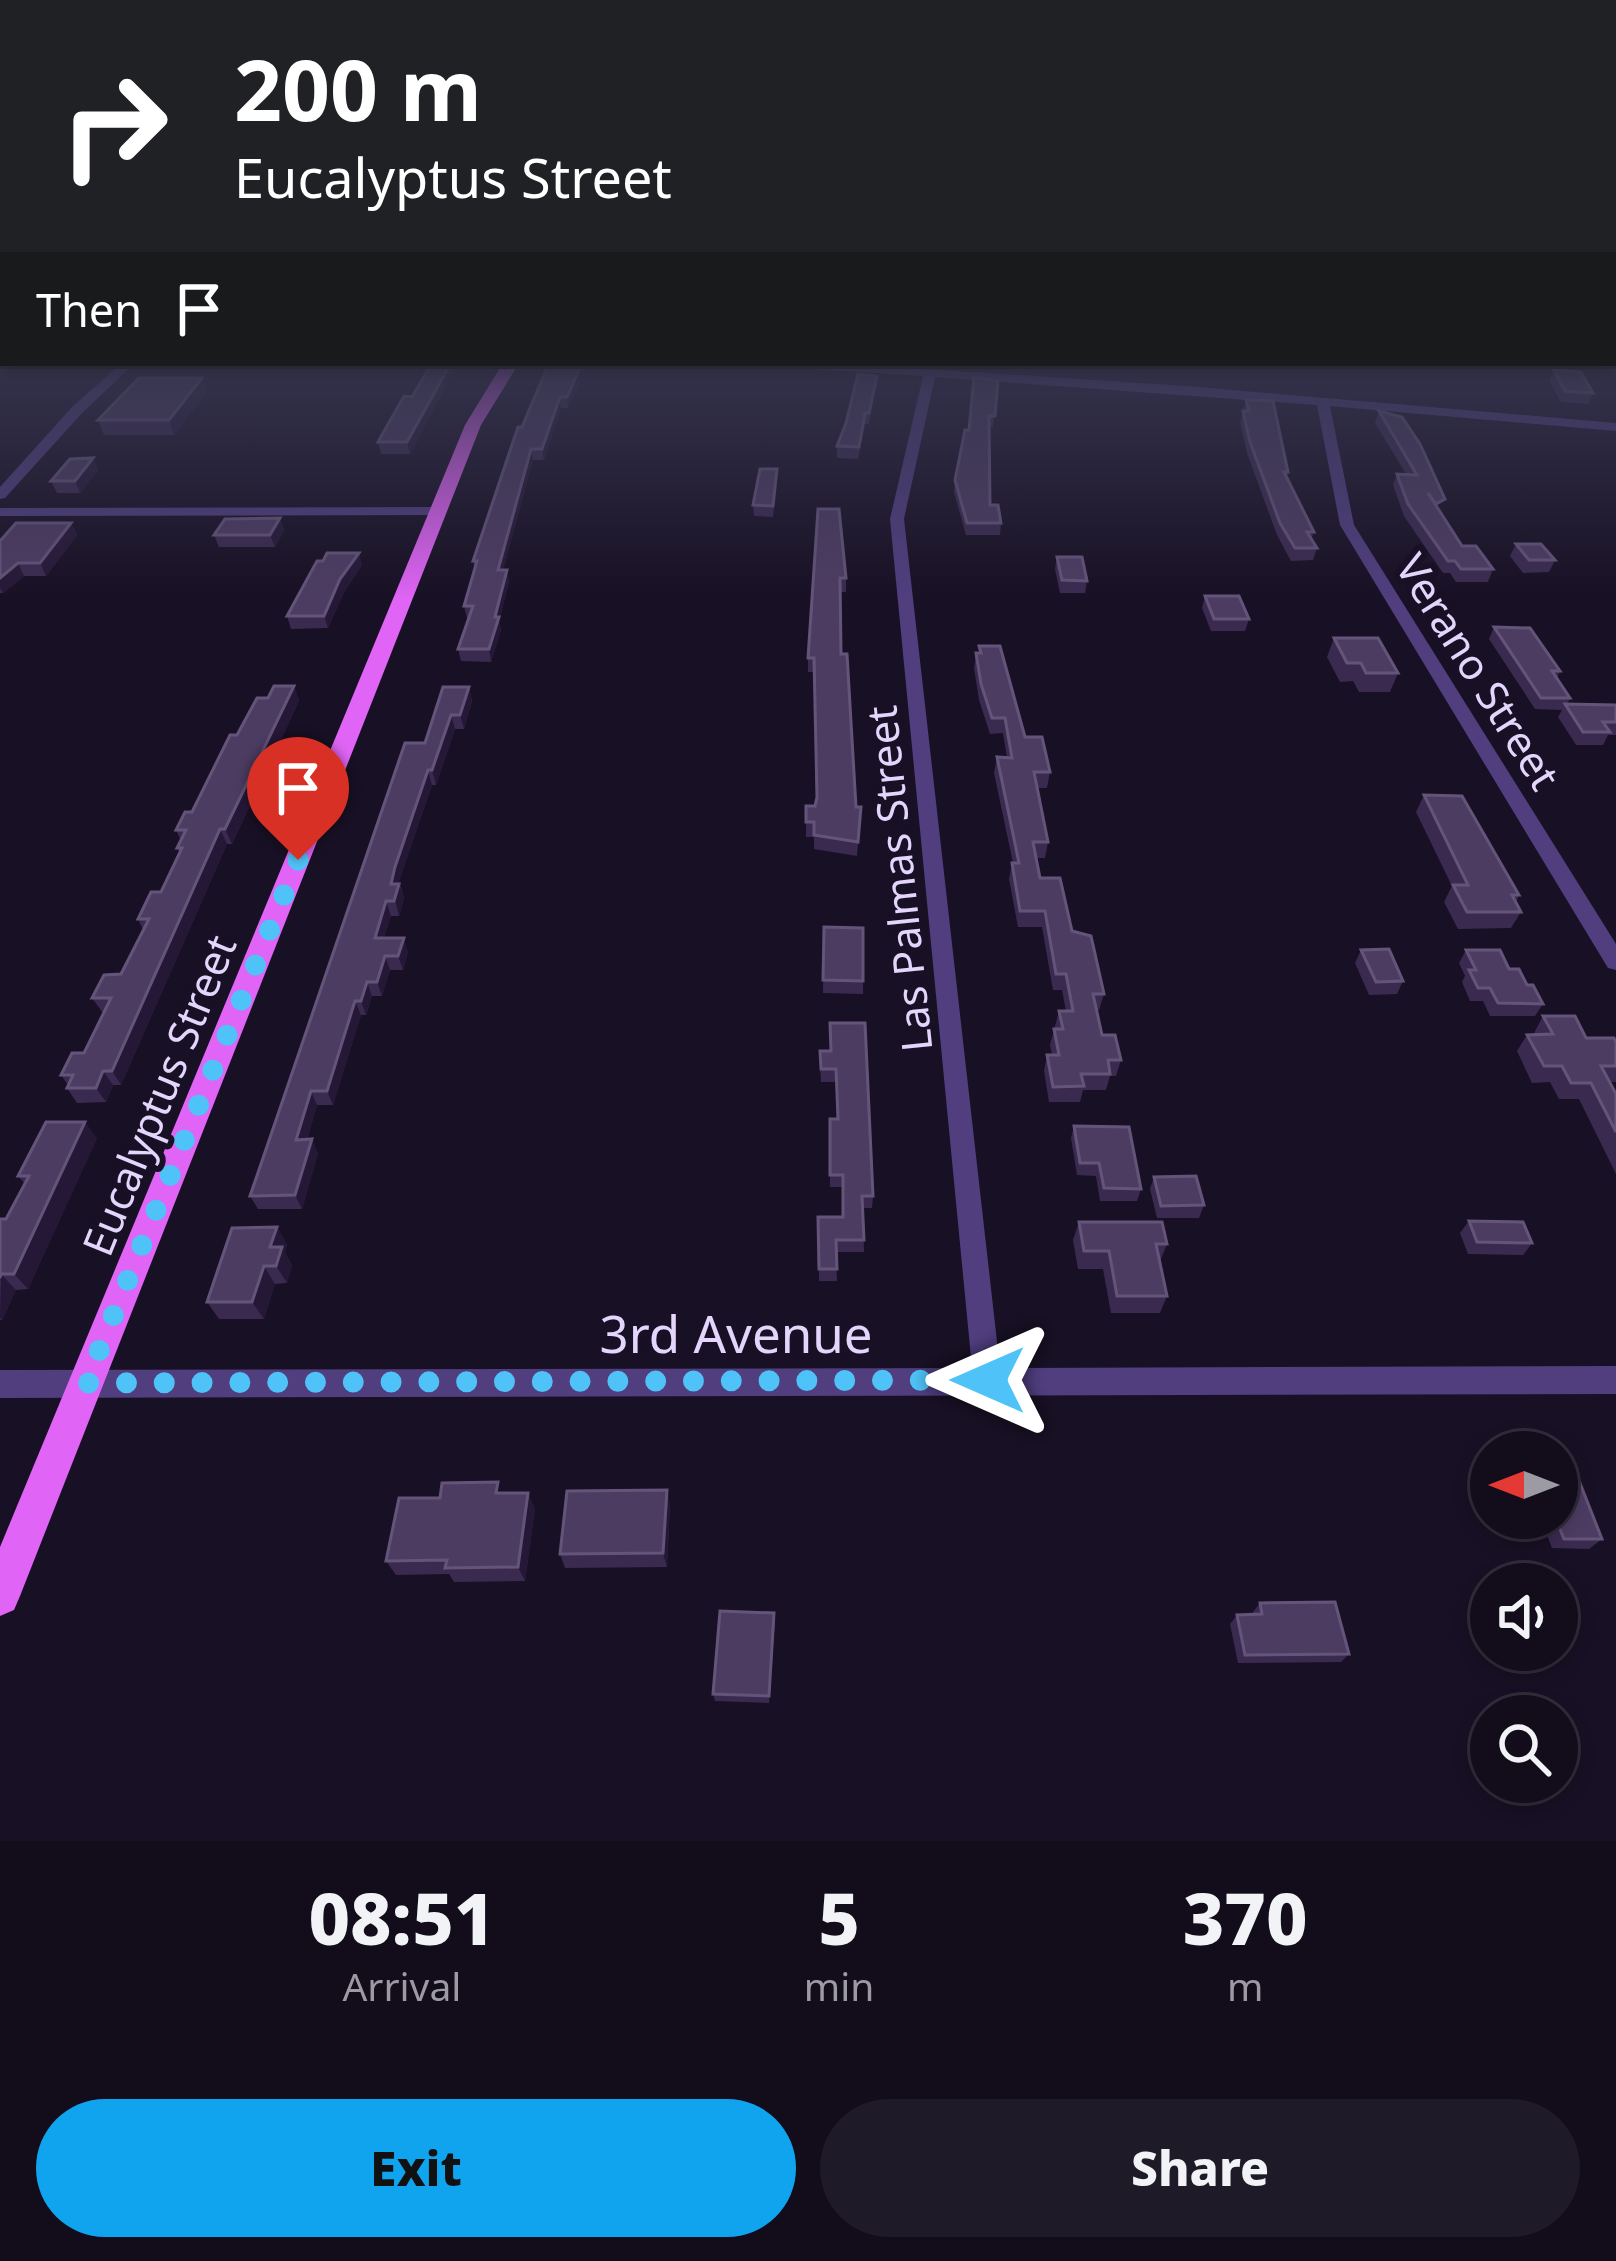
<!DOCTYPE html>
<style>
:root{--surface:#120c1b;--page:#1f1a28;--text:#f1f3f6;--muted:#9c9ba3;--line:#312c3a;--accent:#10a4ee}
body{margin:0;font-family:"Noto Sans",sans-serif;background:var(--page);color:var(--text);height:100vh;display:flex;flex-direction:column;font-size:45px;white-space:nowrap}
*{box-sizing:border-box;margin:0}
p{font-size:39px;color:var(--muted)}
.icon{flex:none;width:66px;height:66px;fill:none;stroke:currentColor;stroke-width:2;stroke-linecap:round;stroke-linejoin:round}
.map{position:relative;height:1841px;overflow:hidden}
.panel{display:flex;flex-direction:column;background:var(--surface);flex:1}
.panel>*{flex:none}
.top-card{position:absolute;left:0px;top:0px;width:1617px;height:366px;box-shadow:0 6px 18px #0003,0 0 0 3px var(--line);background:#202124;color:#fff;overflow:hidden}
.needle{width:78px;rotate:270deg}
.tools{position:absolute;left:1470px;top:1431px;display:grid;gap:24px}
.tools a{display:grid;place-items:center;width:108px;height:108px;border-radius:50%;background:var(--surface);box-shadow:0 6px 18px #0003,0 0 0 3px var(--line);font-size:60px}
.pin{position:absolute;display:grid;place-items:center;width:102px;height:102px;color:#fff;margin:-123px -51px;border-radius:50% 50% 50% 0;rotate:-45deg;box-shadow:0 0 12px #0007}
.pin .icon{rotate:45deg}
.me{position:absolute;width:132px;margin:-66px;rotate:270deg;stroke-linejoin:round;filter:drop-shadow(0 0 9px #0008)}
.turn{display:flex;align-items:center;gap:42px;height:252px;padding:0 36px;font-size:54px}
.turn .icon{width:156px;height:156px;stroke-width:2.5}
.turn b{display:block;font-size:84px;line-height:102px}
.then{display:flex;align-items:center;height:114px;padding:0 36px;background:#0003;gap:24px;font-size:45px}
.eta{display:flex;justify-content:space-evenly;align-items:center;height:204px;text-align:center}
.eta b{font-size:72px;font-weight:800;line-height:84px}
.primary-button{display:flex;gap:24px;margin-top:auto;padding:24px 36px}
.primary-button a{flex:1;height:138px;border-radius:72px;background:var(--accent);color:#111;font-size:48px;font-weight:800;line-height:138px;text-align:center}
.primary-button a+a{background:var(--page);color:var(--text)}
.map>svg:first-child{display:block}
</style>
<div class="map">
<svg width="1616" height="1841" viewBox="0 0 1616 1841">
<rect width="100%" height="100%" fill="#181024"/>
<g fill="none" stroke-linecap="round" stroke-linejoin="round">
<g fill="#503e7f" fill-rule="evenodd">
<polygon points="122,363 135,363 83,412 5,498 0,499 0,487 73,406"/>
<polygon points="775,363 836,363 1186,386 1616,423 1616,431 1330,406 1354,525 1616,944 1616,970 1608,968 1340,525 1317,405 935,377 904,519 1000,1368 1616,1366 1616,1394 0,1398 0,1370 972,1368 890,519 923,376 781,367"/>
<polygon points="0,508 439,507 446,511 439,515 0,516"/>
</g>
<polygon fill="#e064f5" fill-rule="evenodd" points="503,363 519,363 481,425 20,1596 14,1610 0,1616 0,1547 465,425"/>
</g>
<g fill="#3b2a50">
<polygon points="549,363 587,363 588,365 568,408 561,408 544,460 533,460 503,570 507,570 509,582 499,621 501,630 491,662 461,661 458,649 469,618 467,618 464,606 475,569 473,561 522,427"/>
<polygon points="1554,370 1593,393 1588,404 1561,402 1549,381"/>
<polygon points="451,376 410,454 381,454 378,442 412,397"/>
<polygon points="877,376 869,424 865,424 858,459 837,458 837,446"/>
<polygon points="202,378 207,392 174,435 104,435 98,420"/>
<polygon points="998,381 993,427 990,427 990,505 1001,523 1000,535 966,535 954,492 955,480 969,430"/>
<polygon points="1246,400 1288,472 1287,478 1314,532 1311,539 1317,548 1313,560 1291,561 1277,535 1247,453 1240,422"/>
<polygon points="1379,411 1462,546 1493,569 1488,582 1456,582 1450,573 1443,573 1404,516 1393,485 1397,474 1406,474 1375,423"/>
<polygon points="93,458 98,470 80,493 57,493 51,481"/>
<polygon points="777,469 773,517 754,516 753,505"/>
<polygon points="818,509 846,578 846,592 841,592 841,654 856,807 861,807 857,856 814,849 814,837 806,837 806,806 815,806 816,800 814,672 808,672 808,658"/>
<polygon points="280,518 284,530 275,547 219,547 214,535"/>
<polygon points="71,523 77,535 46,576 24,576 3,593 0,593 0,541"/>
<polygon points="1516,544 1555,560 1549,572 1523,573 1510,556"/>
<polygon points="1057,557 1087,581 1085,593 1060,593 1055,569"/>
<polygon points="362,565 344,592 328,628 291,629 287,616"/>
<polygon points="1205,596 1249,619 1245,631 1211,631 1202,608"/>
<polygon points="1494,627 1560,671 1557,678 1570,698 1567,704 1616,705 1616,735 1608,735 1603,745 1576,745 1558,717 1562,710 1535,709 1489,639"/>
<polygon points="1334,638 1398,673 1390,692 1359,692 1353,681 1340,682 1327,657"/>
<polygon points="979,646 1025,737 1050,772 1047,788 1038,788 1048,842 1045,858 1036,858 1040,878 1072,931 1104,994 1099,1010 1096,1010 1102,1035 1121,1060 1116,1076 1110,1076 1106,1090 1083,1090 1080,1102 1049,1102 1044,1071 1047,1055 1052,1055 1050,1045 1059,1011 1066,1011 1062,990 1053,990 1042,927 1018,927 1009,879 1012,863 1013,863 994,773 997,757 1007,758 1003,733 990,734 979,700 974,668 976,653 979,653"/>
<polygon points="294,686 299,701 232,844 227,844 121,1085 113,1085 106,1102 77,1103 67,1088 68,1085 61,1075 84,1053 103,1013 92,998 121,974 143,930 138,919 161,892 180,853 177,848 181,841 176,830 192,812 237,735 268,698"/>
<polygon points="469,687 472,701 464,729 455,729 436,785 432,785 399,881 404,898 399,916 391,916 384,938 408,952 403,970 390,970 382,996 372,996 366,1015 361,1015 333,1105 317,1105 307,1140 318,1153 302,1209 258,1209 250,1196 425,743"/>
<polygon points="1424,795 1519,895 1516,902 1521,912 1511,928 1458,929 1444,902 1452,886 1416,812"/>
<polygon points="824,927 863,928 863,994 823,993"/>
<polygon points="1361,950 1403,981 1397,994 1369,995 1355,963"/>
<polygon points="1466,950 1509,969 1527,985 1543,1004 1535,1016 1490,1016 1483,1001 1470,1001 1462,982 1465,976 1459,963"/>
<polygon points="1543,1016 1586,1038 1616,1042 1616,1082 1610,1082 1616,1094 1616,1174 1579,1099 1559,1099 1550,1082 1532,1083 1517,1051 1527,1035 1533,1035"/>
<polygon points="830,1051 873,1196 872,1208 863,1208 864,1252 836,1252 837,1281 819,1281 818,1217 843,1217 843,1187 830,1187 830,1119 837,1119 836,1082 821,1082 820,1064"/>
<polygon points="1074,1126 1141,1189 1137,1201 1100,1201 1096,1176 1077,1175 1071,1138"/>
<polygon points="97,1138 28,1289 16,1290 2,1320 0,1320 0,1219 6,1219 25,1184 18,1176"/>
<polygon points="1154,1177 1204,1205 1199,1218 1157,1218 1150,1189"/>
<polygon points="1469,1221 1532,1243 1523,1255 1468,1254 1460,1233"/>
<polygon points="1079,1222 1167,1244 1160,1261 1167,1296 1160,1313 1111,1313 1103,1269 1078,1269 1073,1240"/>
<polygon points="277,1227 287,1245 285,1252 292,1265 287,1283 275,1284 264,1319 219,1319 207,1302"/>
<polygon points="503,1493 535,1508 525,1581 454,1582 449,1574 396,1575 386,1561 440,1498"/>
<polygon points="670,1504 667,1567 565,1568 560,1554"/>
<polygon points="1509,1518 1557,1518 1602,1539 1589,1549 1552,1548 1546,1532 1514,1531"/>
<polygon points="1260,1603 1349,1654 1341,1662 1238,1663 1230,1624 1237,1615 1253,1615 1253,1612"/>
<polygon points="775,1621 769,1703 715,1701 713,1694"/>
</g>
<g fill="#251837">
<polygon points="451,363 464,363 451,376 410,454 407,442"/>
<polygon points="582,363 587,363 588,365 568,408 567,397"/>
<polygon points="202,378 207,392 174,435 169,420"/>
<polygon points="560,397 561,408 544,460 542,449"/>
<polygon points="531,449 533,460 500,582 498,570"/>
<polygon points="93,458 98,470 80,493 75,481"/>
<polygon points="280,518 284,530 275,547 270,535"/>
<polygon points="71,523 77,535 46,576 40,563"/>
<polygon points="359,553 362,565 344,592 328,628 324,616 340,579"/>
<polygon points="18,563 24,576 3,593 0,588 0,578"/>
<polygon points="507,570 509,582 499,621 501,630 491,662 489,649"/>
<polygon points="294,686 299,701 232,844 225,829"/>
<polygon points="469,687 472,701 464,729 460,715"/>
<polygon points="451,715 455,729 436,785 432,770"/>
<polygon points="428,770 432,785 399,881 398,889 399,884 404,898 399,916 391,884 395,867"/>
<polygon points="220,829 227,844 121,1085 112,1071"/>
<polygon points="386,901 391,916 380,953 375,938"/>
<polygon points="404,938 408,952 403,970 398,956"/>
<polygon points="385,956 390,970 382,996 377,982"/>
<polygon points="367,982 372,996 366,1015 361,1001"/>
<polygon points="355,1001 361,1015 333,1105 327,1091"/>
<polygon points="103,1071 113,1085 106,1102 96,1088"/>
<polygon points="311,1091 317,1105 303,1154 296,1140"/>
<polygon points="85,1122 97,1138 28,1289 14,1274"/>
<polygon points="312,1139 318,1153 302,1209 295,1195"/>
<polygon points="277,1227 287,1245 285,1252 292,1265 287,1283 276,1266 270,1247"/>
<polygon points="264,1266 275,1284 264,1319 252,1302"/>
<polygon points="1,1274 16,1290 2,1320 0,1318"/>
<polygon points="667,1490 670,1504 667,1567 663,1553"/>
<polygon points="528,1493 535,1508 525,1581 518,1567"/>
</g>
<g fill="#4d3c62" stroke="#64547a" stroke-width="3">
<polygon points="432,363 451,363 407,442 378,442 404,396 412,397"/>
<polygon points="549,363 582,363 567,397 560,397 542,449 531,449 498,570 507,570 495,617 499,617 489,649 458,649 473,606 464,606 477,561 473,561 518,427 522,427"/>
<polygon points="1554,370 1581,372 1593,393 1565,391"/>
<polygon points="858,374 877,376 869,413 865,413 859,447 837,446 846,423"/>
<polygon points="974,377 998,381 995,416 989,416 990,505 998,505 1001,523 967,523 955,480 965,430 969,430"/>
<polygon points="139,378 202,378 169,420 98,420"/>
<polygon points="1246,400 1273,401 1288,472 1284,472 1314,532 1307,532 1317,548 1295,548 1280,523 1250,442 1243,411 1249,411"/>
<polygon points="1379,411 1402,417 1420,444 1445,499 1436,504 1428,493 1462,546 1476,546 1493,569 1461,569 1455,561 1448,561 1408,504 1397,474 1417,475"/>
<polygon points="93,458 75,481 51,481 70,459"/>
<polygon points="760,469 777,469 773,506 753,505"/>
<polygon points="818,509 839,509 846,578 840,578 841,654 847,654 856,807 861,807 858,842 814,835 814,822 806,822 806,806 815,806 817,797 814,658 808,658"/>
<polygon points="280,518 270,535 214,535 225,519"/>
<polygon points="16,523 71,523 40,563 18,563 0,578 0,541"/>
<polygon points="1516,544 1541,544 1555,560 1529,560"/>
<polygon points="327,553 359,553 340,579 324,616 287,616 317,561 323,561"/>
<polygon points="1057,557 1082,557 1087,581 1062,580"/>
<polygon points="1205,596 1239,596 1249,619 1214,619"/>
<polygon points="1494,627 1530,628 1560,671 1552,671 1570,698 1541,698"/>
<polygon points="1334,638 1378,638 1398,673 1366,673 1361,663 1347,663"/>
<polygon points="979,646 1000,646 1025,737 1042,737 1050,772 1034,772 1048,842 1033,842 1040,878 1060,878 1072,931 1091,936 1104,994 1093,994 1102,1035 1115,1035 1121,1060 1108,1060 1110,1074 1081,1074 1084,1086 1053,1087 1047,1055 1059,1055 1054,1029 1063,1029 1059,1011 1073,1011 1066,974 1056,974 1045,911 1020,911 1012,863 1019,863 997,757 1012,758 1005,718 992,718 981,684 976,653 981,653"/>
<polygon points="274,686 294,686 225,829 220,829 112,1071 103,1071 96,1088 67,1088 73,1075 61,1075 72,1053 84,1053 111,998 92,998 104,975 121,974 149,919 138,919 151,892 161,892 182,848 177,848 186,830 176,830 185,812 192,812 230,735 237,735 257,698 268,698"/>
<polygon points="443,687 469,687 460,715 451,715 432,770 428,770 395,867 391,884 399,884 394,901 386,901 375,938 404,938 398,956 385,956 377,982 367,982 361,1001 355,1001 327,1091 311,1091 296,1140 312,1139 295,1195 250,1196 405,743 425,743"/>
<polygon points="1565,704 1616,705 1616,722 1603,722 1610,732 1583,732"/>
<polygon points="1424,795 1462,796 1519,895 1512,895 1521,912 1467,912 1453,885 1468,885"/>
<polygon points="824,927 863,928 863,981 823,980"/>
<polygon points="1389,949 1403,981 1376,982 1361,950"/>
<polygon points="1466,950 1500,950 1509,969 1519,969 1527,985 1533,985 1543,1004 1498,1003 1490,988 1478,988 1469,970 1476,970"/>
<polygon points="1543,1016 1575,1016 1586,1038 1614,1038 1616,1042 1616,1066 1601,1066 1616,1094 1616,1132 1591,1083 1571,1083 1562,1066 1544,1066 1527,1035 1553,1034"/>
<polygon points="830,1023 865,1023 873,1196 862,1196 864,1240 836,1240 837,1269 819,1269 818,1217 843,1217 843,1175 830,1175 830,1119 838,1119 836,1069 821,1069 820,1051 831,1051"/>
<polygon points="46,1122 85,1122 14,1274 1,1274 0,1278 0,1219 6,1219 29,1176 18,1176"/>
<polygon points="1074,1126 1129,1127 1141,1189 1104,1188 1099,1163 1080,1163"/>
<polygon points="1196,1176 1204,1205 1161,1206 1154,1177"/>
<polygon points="1469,1221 1523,1222 1532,1243 1477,1242"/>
<polygon points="1079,1222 1162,1222 1167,1244 1156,1244 1167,1296 1117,1296 1109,1251 1084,1251"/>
<polygon points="277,1227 270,1247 282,1247 276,1266 264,1266 252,1302 207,1302 232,1228"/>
<polygon points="1557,1478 1578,1478 1602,1539 1564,1539 1557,1522 1525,1522 1523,1518 1557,1518"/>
<polygon points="498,1482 496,1493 528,1493 518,1567 445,1568 447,1560 386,1561 399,1498 440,1498 442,1483"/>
<polygon points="667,1490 663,1553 560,1554 567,1491"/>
<polygon points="1335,1602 1349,1654 1245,1655 1237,1615 1262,1614 1260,1603"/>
<polygon points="720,1611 774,1613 769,1696 713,1694"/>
</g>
<linearGradient id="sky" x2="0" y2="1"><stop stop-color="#0d0914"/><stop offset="0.57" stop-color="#373750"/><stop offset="1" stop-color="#373750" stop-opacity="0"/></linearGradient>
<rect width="1616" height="600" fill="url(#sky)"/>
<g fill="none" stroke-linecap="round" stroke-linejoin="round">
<polyline stroke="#4fc3f7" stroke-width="21" stroke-dasharray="0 37.8" points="298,860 86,1383 988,1380"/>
</g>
<g text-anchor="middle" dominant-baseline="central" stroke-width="12" stroke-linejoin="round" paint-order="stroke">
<g font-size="42" fill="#e3d5fc" stroke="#181024">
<text transform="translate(1479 671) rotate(58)">Verano Street</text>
<text transform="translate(898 879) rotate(-96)">Las Palmas Street</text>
<text transform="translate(158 1095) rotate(-68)">Eucalyptus Street</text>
</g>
<g font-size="51" fill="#e3d5fc" stroke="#181024">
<text x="736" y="1333">3rd Avenue</text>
</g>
</g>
</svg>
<div class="tools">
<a><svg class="needle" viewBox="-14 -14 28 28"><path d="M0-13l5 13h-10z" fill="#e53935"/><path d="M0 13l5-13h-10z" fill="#9c9ba3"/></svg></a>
<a><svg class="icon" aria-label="sound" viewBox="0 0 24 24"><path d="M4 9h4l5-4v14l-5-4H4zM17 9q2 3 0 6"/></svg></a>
<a><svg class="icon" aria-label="search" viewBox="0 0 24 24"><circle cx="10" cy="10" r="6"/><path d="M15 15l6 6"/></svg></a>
</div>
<div class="pin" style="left:298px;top:860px;background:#d93025"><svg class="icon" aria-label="arrive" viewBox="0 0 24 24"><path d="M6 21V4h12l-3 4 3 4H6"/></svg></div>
<svg class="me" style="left:988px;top:1380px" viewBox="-20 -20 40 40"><path d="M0-17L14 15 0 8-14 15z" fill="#4fc3f7" stroke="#fff" stroke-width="4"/></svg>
<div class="top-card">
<div class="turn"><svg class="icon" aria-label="right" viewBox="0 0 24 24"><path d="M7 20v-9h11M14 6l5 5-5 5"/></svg><div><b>200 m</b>Eucalyptus Street</div></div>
<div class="then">Then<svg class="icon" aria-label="arrive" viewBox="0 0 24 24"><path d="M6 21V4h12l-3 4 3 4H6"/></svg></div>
</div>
</div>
<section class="panel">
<div class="eta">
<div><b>08:51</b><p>Arrival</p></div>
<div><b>5</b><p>min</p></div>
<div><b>370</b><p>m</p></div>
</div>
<div class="primary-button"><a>Exit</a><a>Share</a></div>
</section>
